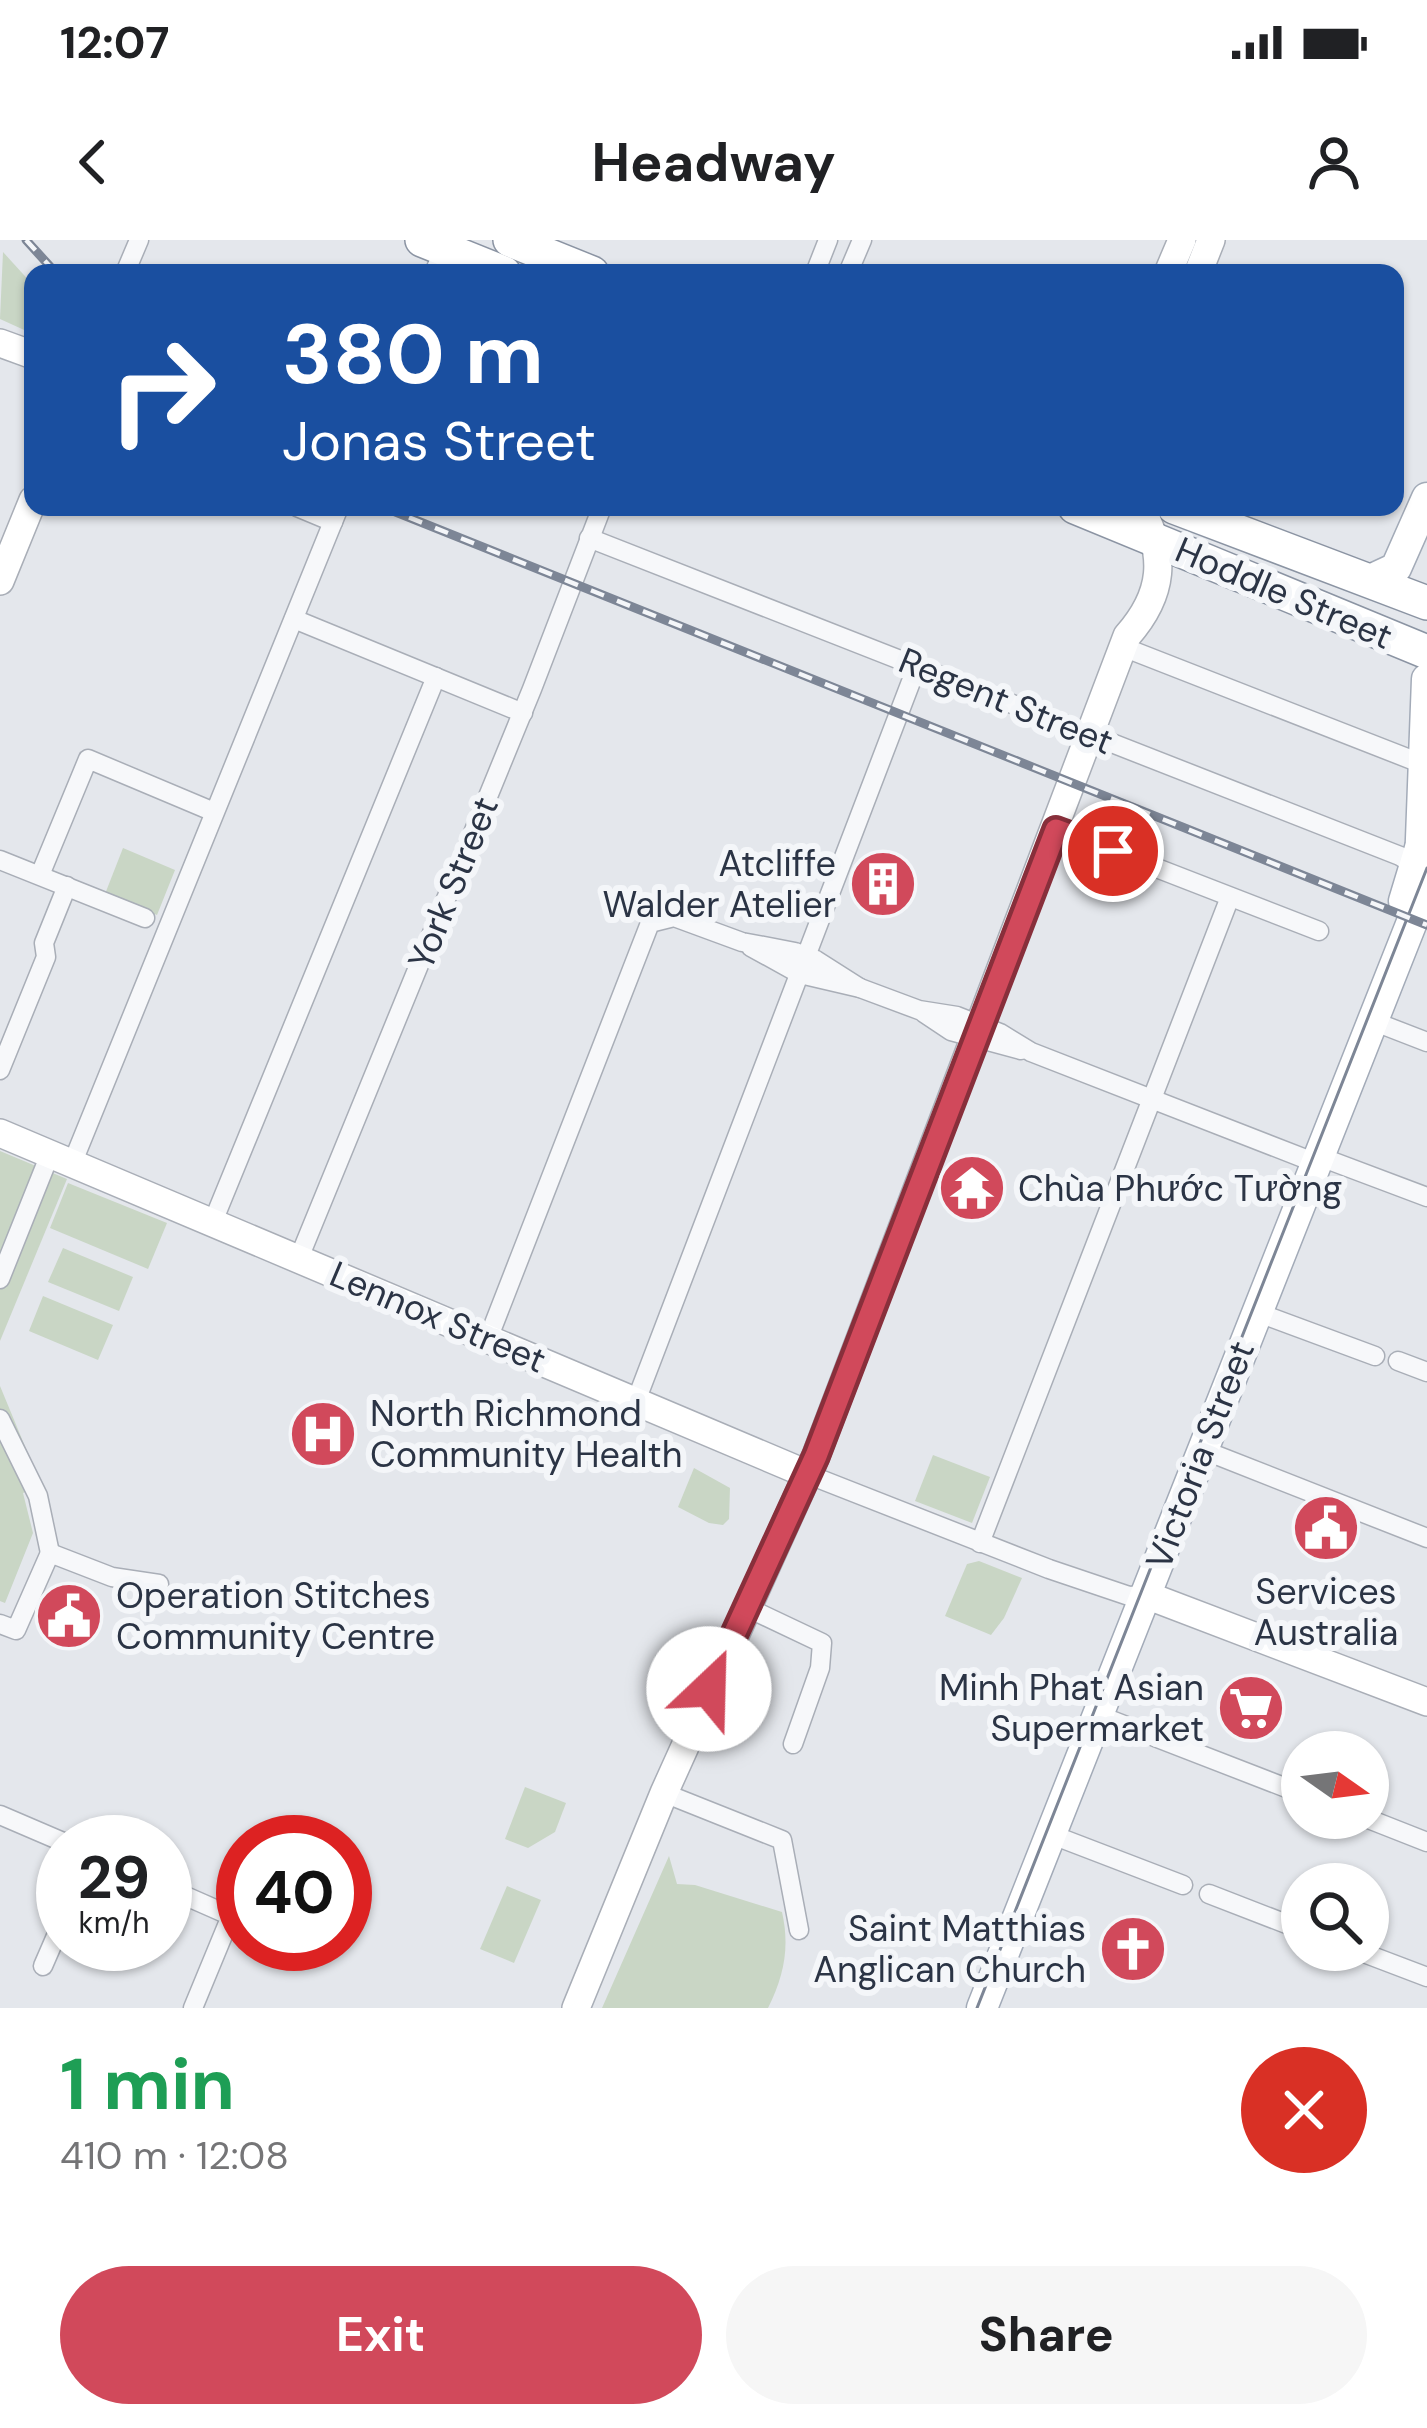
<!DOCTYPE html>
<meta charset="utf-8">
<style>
:root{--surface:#fff;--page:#f6f6f6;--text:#202124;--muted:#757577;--accent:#d1495b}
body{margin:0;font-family:"DM Sans",sans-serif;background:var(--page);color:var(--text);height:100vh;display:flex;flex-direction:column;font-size:45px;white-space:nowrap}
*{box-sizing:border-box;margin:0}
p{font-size:39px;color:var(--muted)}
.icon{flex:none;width:66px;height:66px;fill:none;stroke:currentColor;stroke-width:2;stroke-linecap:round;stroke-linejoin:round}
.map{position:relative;height:1768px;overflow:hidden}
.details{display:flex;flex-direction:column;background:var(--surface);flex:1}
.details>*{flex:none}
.hud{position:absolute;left:24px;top:24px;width:1380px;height:252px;border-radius:24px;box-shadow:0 3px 9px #0004;background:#1a4fa0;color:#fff;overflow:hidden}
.needle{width:78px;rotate:104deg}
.controls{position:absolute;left:1281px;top:1491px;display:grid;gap:24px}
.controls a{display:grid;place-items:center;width:108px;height:108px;border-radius:50%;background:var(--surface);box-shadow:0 3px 9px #0004;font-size:60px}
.speed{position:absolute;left:36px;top:1575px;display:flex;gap:24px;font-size:60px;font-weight:700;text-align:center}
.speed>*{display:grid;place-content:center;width:156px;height:156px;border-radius:50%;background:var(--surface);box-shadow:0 3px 9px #0004;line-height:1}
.speed small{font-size:30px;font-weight:400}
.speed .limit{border:18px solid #d22;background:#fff;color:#111}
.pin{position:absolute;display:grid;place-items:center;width:102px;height:102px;color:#fff;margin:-51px;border:6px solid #fff;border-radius:50%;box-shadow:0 3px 12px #0007}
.me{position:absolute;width:132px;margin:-66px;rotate:24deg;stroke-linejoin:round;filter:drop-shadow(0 0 9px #0008)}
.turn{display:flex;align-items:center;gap:42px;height:252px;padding:0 60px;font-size:54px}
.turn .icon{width:156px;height:156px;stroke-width:2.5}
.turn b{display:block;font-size:84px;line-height:102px}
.round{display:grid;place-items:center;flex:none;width:126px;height:126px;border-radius:63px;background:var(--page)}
.headline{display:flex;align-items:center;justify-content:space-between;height:204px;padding:0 60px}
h1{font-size:72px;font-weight:700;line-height:90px;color:#1e9e55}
.cta{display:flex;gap:24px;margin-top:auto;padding:24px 60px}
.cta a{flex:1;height:138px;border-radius:72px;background:var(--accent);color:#fff;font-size:48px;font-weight:700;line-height:138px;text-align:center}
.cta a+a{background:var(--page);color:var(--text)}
.status{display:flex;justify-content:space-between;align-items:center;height:84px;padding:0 60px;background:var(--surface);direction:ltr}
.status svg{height:33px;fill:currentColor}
header{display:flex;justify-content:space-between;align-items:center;height:156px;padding:0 60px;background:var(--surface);font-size:54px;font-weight:700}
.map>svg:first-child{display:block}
</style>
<div class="status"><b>12:07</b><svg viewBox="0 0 49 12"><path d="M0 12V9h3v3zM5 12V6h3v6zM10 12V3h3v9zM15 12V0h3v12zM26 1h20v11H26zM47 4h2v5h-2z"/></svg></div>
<header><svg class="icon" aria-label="back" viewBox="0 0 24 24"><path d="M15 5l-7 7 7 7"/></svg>Headway<svg class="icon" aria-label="person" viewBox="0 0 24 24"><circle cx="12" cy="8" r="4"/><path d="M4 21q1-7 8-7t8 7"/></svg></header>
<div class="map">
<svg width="1427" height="1768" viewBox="0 0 1427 1768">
<rect width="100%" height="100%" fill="#e4e7ec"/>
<g fill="#c9d6c5">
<polygon points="3,12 33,45 33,94 0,79"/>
<polygon points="123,608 175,630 157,675 105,654"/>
<polygon points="0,911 67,939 0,1101"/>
<polygon points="68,943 167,983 148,1029 50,988"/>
<polygon points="63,1008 133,1037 119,1071 48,1042"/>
<polygon points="43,1056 113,1085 98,1120 29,1091"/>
<polygon points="0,1146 41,1245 23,1253 33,1293 5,1363 0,1361"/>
<polygon points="933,1215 990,1237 972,1283 915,1261"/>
<polygon points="694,1228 730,1248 729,1279 723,1285 709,1283 678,1267"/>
<polygon points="979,1321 1022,1338 1004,1378 991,1395 945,1376 967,1324"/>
<polygon points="525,1547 566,1563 555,1592 528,1608 505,1599"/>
<path d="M 669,1616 L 677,1644 L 695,1645 L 782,1672 C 790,1707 784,1736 768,1768 L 602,1768 Z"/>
<polygon points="507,1646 541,1660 514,1723 480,1709"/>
</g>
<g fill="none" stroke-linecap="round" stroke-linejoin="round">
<defs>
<g id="street">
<polyline points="125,33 139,0"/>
<polyline points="434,33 444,9"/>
<polyline points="815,33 828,0"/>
<polyline points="848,33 862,0"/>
<polyline points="297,267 333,282"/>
<polyline points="589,298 1400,616 1408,621 1414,634"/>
<polyline points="294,379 523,473"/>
<polyline points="1123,407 1425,525"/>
<polyline points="1056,589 1319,691"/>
<polyline points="0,620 145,678"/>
<polyline points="40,635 88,519 214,572"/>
<polyline points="751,707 800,734 860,748 919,770 957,776 1000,793 1031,812 1316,923"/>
<polyline points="924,773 951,791 1021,810"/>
<polyline points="1378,783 1427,802"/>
<polyline points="0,830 46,717 44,703 67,646"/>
<polyline points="1318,916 1427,957"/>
<polyline points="72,924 339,267"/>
<polyline points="212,984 436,437"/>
<polyline points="299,1018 532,449 602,267"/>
<polyline points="0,1039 50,914"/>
<polyline points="1256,1072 1375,1116"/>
<polyline points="488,1099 650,683 674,677 742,702 795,712 816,720 860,748"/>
<polyline points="1398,1121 1427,1132"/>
<polyline points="636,1161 917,426"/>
<polyline points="0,1179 38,1256 50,1313"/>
<polyline points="1211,1213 1427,1298"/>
<polyline points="807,1234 1049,1329 1129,1356 1146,1355"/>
<polyline points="980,1303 1230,657"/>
<polyline points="746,1367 822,1403 820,1428 793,1504"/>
<polyline points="0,1384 16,1390 50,1313 112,1337 159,1344"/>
<polyline points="1098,1475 1302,1554"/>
<polyline points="664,1553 782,1600 799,1690"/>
<polyline points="0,1575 63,1602"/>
<polyline points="1366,1578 1427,1602"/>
<polyline points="1050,1594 1183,1645"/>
<polyline points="165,1647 231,1676 193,1768"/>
<polyline points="1209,1654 1302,1690"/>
<polyline points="1356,1710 1427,1737"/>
<polyline points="43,1726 63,1680"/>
</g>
<g id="secondary">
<polyline points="1168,33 1182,0"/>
<polyline points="1198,33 1211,0"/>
<polyline points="0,103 33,115"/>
<polyline points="0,341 33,260"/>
<polyline points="0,893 807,1234"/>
<polyline points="1146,1355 1427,1462"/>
<path d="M 576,1768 L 664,1553 L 815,1218 L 1127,396 C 1164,354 1167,315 1140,267"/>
</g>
<g id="primary">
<polyline points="1368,341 1396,328 1427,258"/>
<polyline points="1420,625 1427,439"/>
<polyline points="1404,661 1420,608"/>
<polyline points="982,1768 1427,644"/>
</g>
<g id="highway">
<polyline points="422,0 504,33"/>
<polyline points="510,0 592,33"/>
<polyline points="1075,267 1427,412"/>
<polyline points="1174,267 1427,363"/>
</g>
</defs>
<use href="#street" stroke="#a9aeb7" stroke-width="21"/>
<use href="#secondary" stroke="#a9aeb7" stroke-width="30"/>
<use href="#primary" stroke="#a3abb8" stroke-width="33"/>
<use href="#highway" stroke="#8b94a3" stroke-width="36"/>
<use href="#street" stroke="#f7f8fa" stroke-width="18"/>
<use href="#secondary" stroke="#fff" stroke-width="27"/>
<use href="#primary" stroke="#fff" stroke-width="30"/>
<use href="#highway" stroke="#fff" stroke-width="33"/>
<polyline stroke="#7d8696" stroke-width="3" points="977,1768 1427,628"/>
<defs>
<g id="rail">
<polyline points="26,0 56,33"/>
<polyline points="383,267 1427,685"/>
</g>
</defs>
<use href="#rail" stroke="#7d8696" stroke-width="9"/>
<use href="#rail" stroke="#f4f6f9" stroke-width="4.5" stroke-dasharray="14" stroke-linecap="butt"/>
</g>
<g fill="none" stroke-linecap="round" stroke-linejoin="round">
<defs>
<polyline id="route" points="709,1449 816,1216 1056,590 1113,611"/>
</defs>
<use href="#route" stroke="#882f3b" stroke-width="30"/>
<use href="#route" stroke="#d1495b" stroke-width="21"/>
</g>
<defs>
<symbol id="building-disc" viewBox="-11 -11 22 22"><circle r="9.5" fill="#d1495b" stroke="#f4f6f9"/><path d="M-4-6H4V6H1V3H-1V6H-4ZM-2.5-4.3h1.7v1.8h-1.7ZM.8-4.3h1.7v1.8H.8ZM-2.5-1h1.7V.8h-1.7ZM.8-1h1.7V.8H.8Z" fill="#fff"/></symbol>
<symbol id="temple-disc" viewBox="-11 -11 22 22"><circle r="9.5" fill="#d1495b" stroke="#f4f6f9"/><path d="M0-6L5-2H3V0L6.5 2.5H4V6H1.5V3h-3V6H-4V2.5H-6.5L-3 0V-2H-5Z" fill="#fff"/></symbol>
<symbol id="hospital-disc" viewBox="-11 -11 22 22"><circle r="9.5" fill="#d1495b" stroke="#f4f6f9"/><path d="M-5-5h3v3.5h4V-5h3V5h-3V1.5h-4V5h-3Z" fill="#fff"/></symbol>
<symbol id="civic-disc" viewBox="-11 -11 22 22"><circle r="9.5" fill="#d1495b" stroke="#f4f6f9"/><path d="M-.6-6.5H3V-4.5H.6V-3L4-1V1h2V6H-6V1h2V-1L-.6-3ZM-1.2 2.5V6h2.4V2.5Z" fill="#fff"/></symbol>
<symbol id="supermarket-disc" viewBox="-11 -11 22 22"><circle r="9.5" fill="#d1495b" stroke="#f4f6f9"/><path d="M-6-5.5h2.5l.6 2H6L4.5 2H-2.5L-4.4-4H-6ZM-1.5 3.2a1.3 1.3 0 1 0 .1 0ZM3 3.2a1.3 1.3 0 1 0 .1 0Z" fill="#fff"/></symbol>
<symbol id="church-disc" viewBox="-11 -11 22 22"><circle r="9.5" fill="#d1495b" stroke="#f4f6f9"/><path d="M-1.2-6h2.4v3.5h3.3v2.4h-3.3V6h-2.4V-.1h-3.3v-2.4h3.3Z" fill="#fff"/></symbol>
</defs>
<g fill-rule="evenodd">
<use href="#building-disc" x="845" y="606" width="76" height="76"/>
<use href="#temple-disc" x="934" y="910" width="76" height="76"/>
<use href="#hospital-disc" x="285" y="1156" width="76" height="76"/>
<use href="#civic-disc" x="1288" y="1250" width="76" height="76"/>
<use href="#civic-disc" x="31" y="1338" width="76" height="76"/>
<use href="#supermarket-disc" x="1213" y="1430" width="76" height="76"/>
<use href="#church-disc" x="1095" y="1671" width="76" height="76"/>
</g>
<g text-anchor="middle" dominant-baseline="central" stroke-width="12" stroke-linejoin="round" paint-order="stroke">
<g font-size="36" fill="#2b3445" stroke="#f4f6f9">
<text transform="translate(1284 353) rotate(23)">Hoddle Street</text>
<text transform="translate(1006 461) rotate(22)">Regent Street</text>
<text transform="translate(453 643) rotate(-68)">York Street</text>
<text transform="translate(438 1077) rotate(23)">Lennox Street</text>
<text transform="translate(1200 1215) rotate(-69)">Victoria Street</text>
</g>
<g font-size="36" fill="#2b3445" stroke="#f4f6f9" text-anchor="end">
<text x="836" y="623">Atcliffe<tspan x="836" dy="41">Walder Atelier</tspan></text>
<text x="1018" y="948" text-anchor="start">Chùa Phước Tường</text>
<text x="370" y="1173" text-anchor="start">North Richmond<tspan x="370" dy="41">Community Health</tspan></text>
<text x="1326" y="1351" text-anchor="middle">Services<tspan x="1326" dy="41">Australia</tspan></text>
<text x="116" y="1355" text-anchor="start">Operation Stitches<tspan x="116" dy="41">Community Centre</tspan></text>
<text x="1204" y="1447">Minh Phat Asian<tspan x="1204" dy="41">Supermarket</tspan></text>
<text x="1086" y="1688">Saint Matthias<tspan x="1086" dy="41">Anglican Church</tspan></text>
</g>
</g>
</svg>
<div class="controls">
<a><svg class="needle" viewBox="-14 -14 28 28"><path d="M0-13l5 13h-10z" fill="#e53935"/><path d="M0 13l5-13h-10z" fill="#757577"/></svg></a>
<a><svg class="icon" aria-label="search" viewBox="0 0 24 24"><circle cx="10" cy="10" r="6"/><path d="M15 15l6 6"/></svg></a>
</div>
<div class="speed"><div>29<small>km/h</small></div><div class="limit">40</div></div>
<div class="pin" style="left:1113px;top:611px;background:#d93025"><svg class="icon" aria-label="arrive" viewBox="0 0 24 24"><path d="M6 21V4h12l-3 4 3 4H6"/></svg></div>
<svg class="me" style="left:709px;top:1449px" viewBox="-20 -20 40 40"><circle r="19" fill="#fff"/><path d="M0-13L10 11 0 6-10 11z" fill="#d1495b"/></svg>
<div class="hud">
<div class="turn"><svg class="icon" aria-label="right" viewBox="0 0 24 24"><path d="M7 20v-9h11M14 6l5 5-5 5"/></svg><div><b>380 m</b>Jonas Street</div></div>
</div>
</div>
<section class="details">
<div class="headline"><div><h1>1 min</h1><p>410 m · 12:08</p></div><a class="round" style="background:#d93025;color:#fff"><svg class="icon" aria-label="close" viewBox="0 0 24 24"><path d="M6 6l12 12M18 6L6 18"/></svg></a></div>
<div class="cta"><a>Exit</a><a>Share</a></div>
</section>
